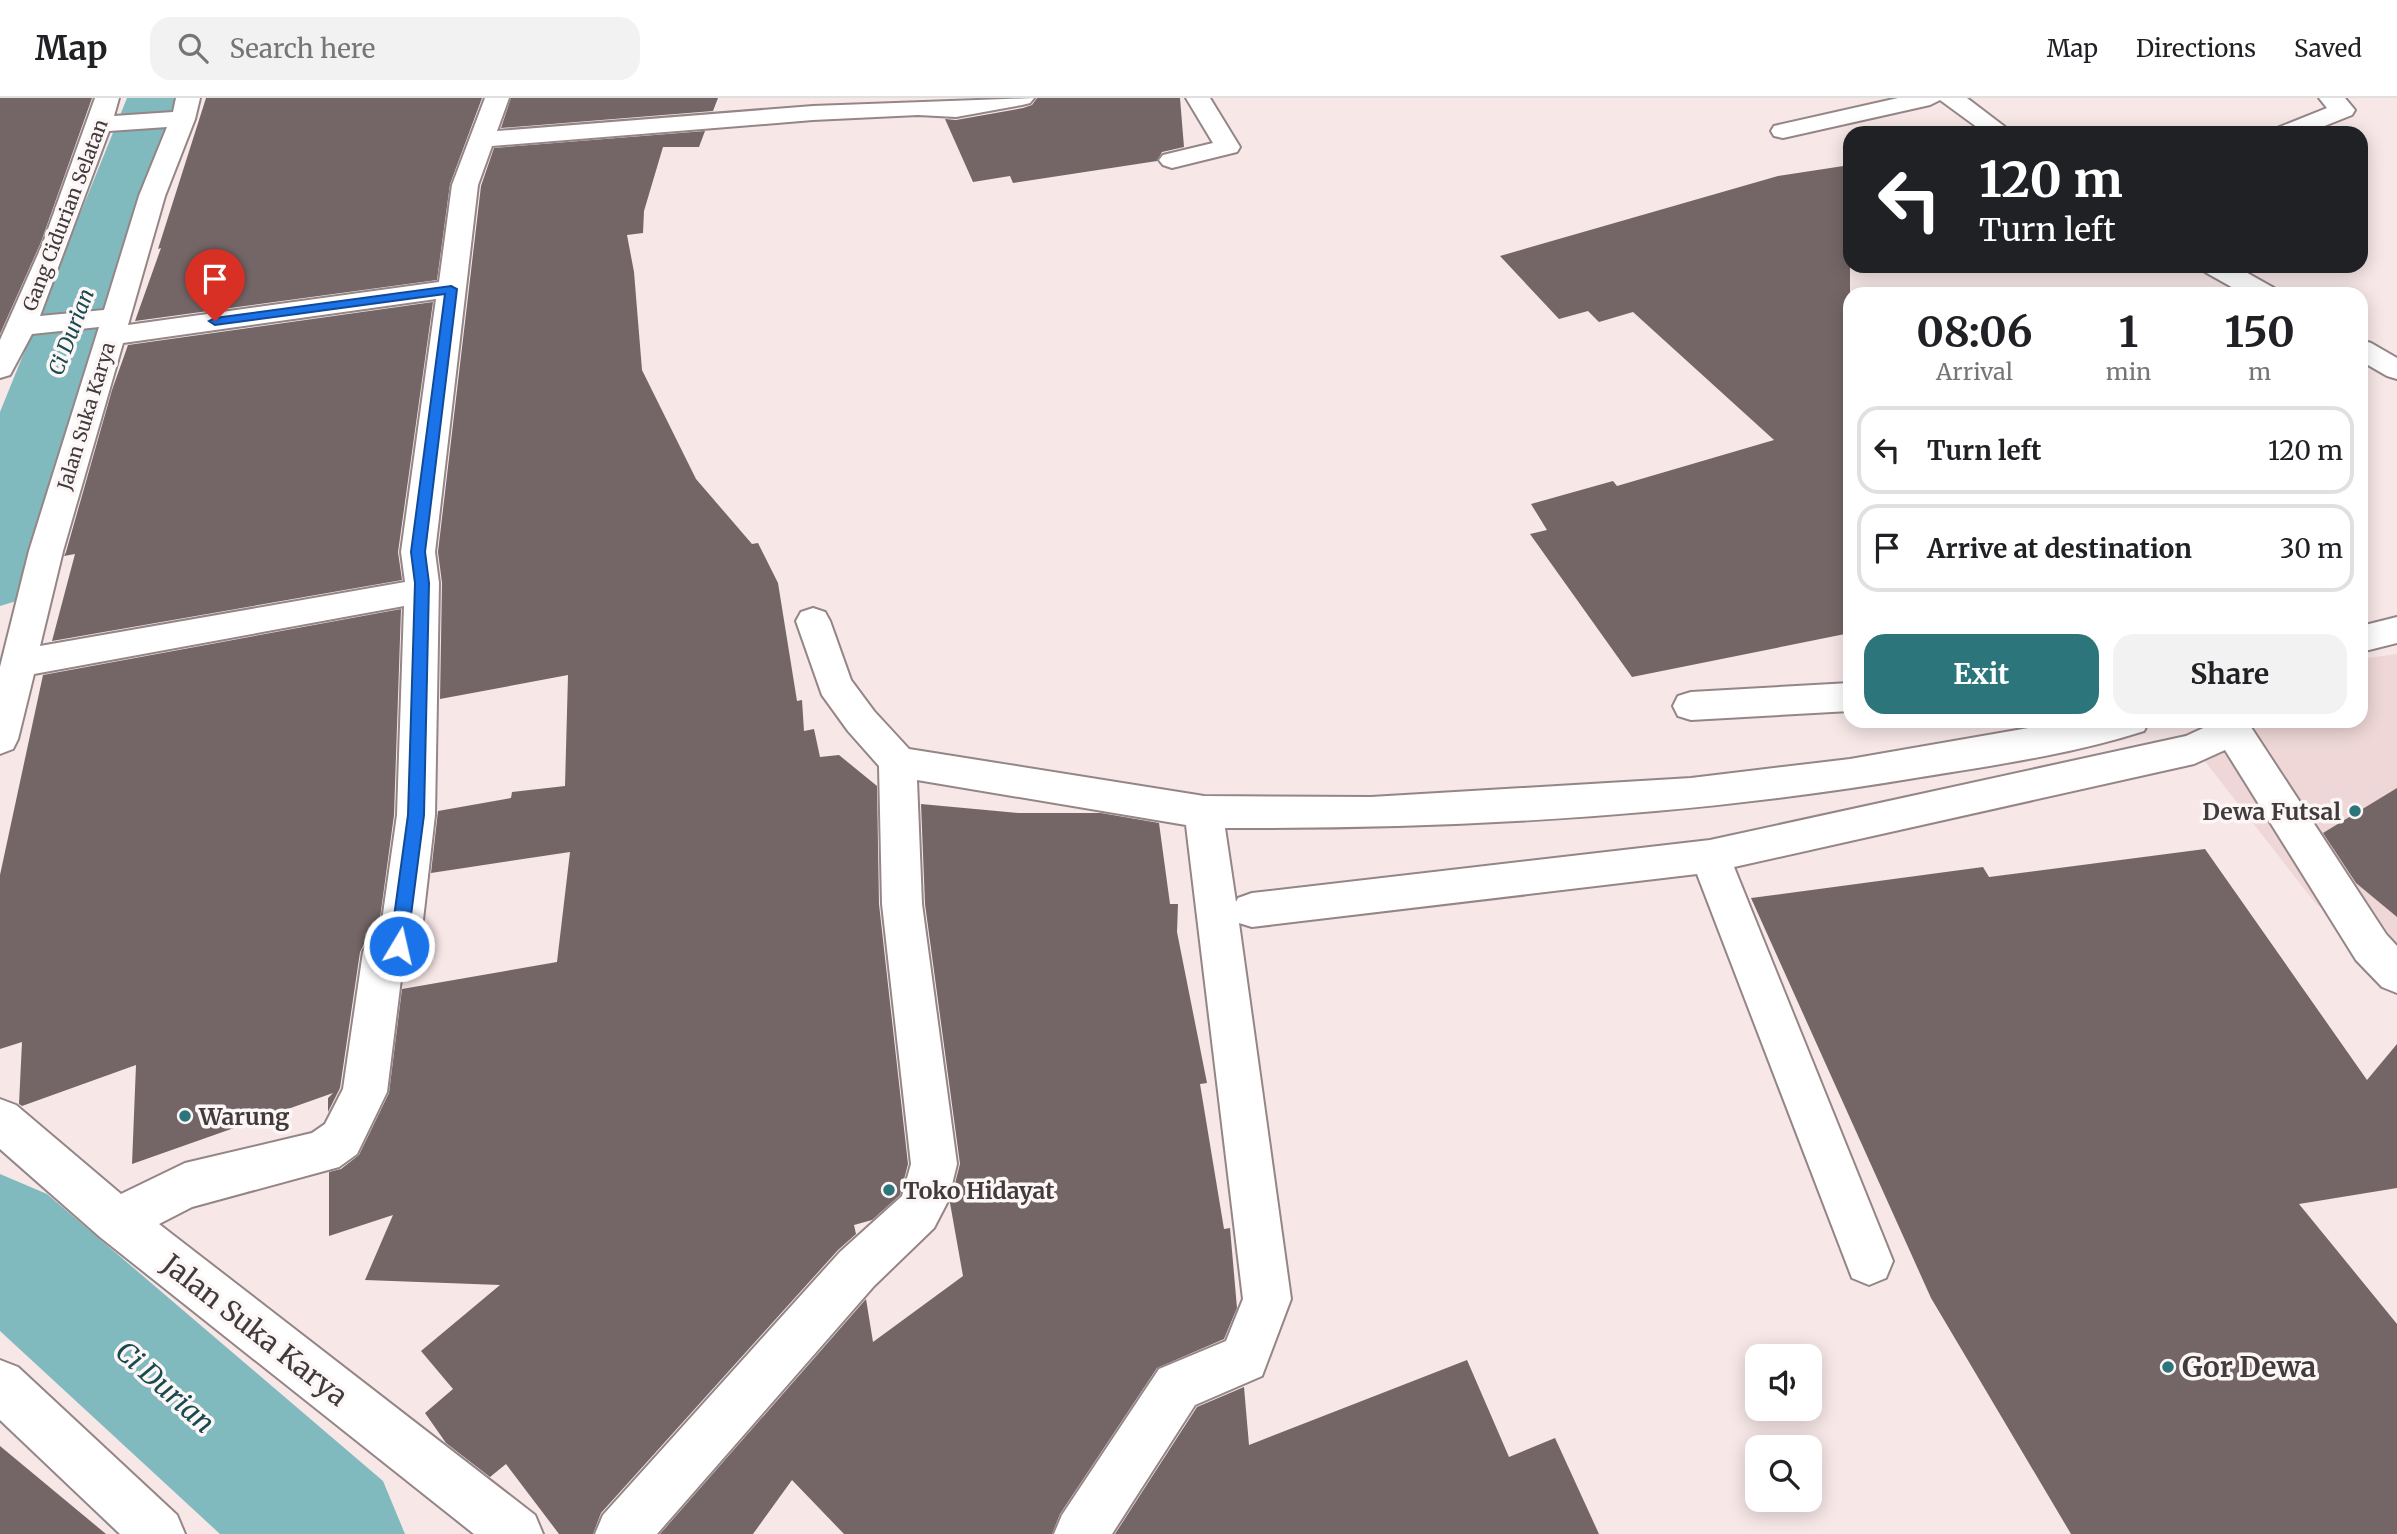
<!DOCTYPE html>
<style>
:root{--surface:#fff;--page:#f2f2f2;--text:#202124;--muted:#757577;--line:#e0e0e0;--accent:#2c767b}
body{margin:0;font-family:Merriweather,serif;background:var(--page);color:var(--text);height:100vh;display:flex;flex-direction:column;font-size:26px;white-space:nowrap}
*{box-sizing:border-box;margin:0}
p{font-size:23px;color:var(--muted)}
.icon{flex:none;width:38px;height:38px;fill:none;stroke:currentColor;stroke-width:2;stroke-linecap:round;stroke-linejoin:round}
.map{position:relative;flex:1;overflow:hidden}
.sheet{position:absolute;left:1843px;top:189px;width:525px;height:441px;display:flex;flex-direction:column;background:var(--surface);border-radius:21px;box-shadow:0 4px 18px #0003}
.sheet>*{flex:none}
.top-card{position:absolute;left:1843px;top:28px;width:525px;height:147px;border-radius:21px;box-shadow:0 4px 18px #0003;background:#202124;color:#fff;overflow:hidden}
.tools{position:absolute;left:1745px;top:1246px;display:grid;gap:14px}
.tools a{display:grid;place-items:center;width:77px;height:77px;border-radius:14px;background:var(--surface);box-shadow:0 4px 18px #0003;font-size:35px}
.pin{position:absolute;display:grid;place-items:center;width:60px;height:60px;color:#fff;margin:-72px -30px;border-radius:50% 50% 50% 0;rotate:-45deg;box-shadow:0 0 7px #0007}
.pin .icon{rotate:45deg}
.me{position:absolute;width:77px;margin:-38px;rotate:9deg;stroke-linejoin:round;filter:drop-shadow(0 0 5px #0008)}
.turn{display:flex;align-items:center;gap:24px;height:147px;padding:0 21px;font-size:32px}
.turn .icon{width:91px;height:91px;stroke-width:2.5}
.turn b{display:block;font-size:49px;line-height:60px}
.eta{display:flex;justify-content:space-evenly;align-items:center;height:119px;text-align:center}
.eta b{font-size:42px;font-weight:700;line-height:49px}
.primary-button{display:flex;gap:14px;margin-top:auto;padding:14px 21px}
.primary-button a{flex:1;height:80px;border-radius:21px;background:var(--accent);color:#fff;font-size:28px;font-weight:700;line-height:80px;text-align:center}
.primary-button a+a{background:var(--page);color:var(--text)}
ul{padding:0;list-style:none}
li{display:flex;align-items:center;gap:21px;height:88px;margin:0 14px 10px;padding:0 7px;border:4px solid var(--line);border-radius:21px}
li div{flex:1}
li b{display:block;font-size:26px}
li em{font-style:normal}
header{display:flex;align-items:center;gap:42px;box-sizing:border-box;height:98px;padding:0 35px;background:var(--surface);border-bottom:2px solid var(--line)}
header strong{font-size:33px}
nav{display:flex;gap:38px;margin-inline-start:auto;font-size:24px}
.search{width:490px;height:63px;background:var(--page);display:flex;align-items:center;gap:18px;box-sizing:border-box;padding:0 24px;border-radius:21px;color:var(--muted);font-size:26px}
.map>svg:first-child{display:block}
</style>
<header>
<strong>Map</strong>
<div class="search"><svg class="icon" aria-label="search" viewBox="0 0 24 24"><circle cx="10" cy="10" r="6"/><path d="M15 15l6 6"/></svg>Search here</div>
<nav><a>Map</a><a>Directions</a><a>Saved</a></nav>
</header>
<div class="map">
<svg width="2397" height="1436" viewBox="0 0 2397 1436">
<rect width="100%" height="100%" fill="#f7e7e7"/>
<polygon fill="#efd7d7" points="2397,556 2397,864 2316,806 2193,648 2200,623 2361,623 2361,561"/>
<g fill="none" stroke-linecap="round" stroke-linejoin="round">
<g fill="#81babe" fill-rule="evenodd">
<polygon points="127,0 195,0 90,294 47,474 33,498 0,508 0,314"/>
<polygon points="0,1076 47,1096 383,1383 405,1436 220,1436 0,1233"/>
</g>
</g>
<g fill="#746667">
<polygon points="0,0 92,0 41,144 0,236"/>
<polygon points="206,0 482,0 450,86 437,182 135,223 161,150 158,151"/>
<polygon points="511,0 718,0 713,13 501,30"/>
<polygon points="1037,0 1180,0 1184,49 1162,54 1157,63 1013,85 1010,78 973,84 945,21 956,22 1023,10 1032,7"/>
<polygon points="705,33 699,49 663,49 644,113 643,135 627,137 634,174 642,272 696,381 752,446 758,445 778,485 797,603 802,602 804,633 814,631 820,659 839,657 877,688 879,806 908,1066 900,1097 872,1122 854,1127 856,1136 838,1152 601,1415 593,1436 559,1436 506,1366 490,1379 446,1345 425,1315 453,1291 421,1253 500,1187 365,1182 393,1117 329,1138 329,1074 341,1071 359,1057 389,995 402,891 557,864 570,754 431,775 438,713 511,700 512,694 565,688 568,577 440,601 442,485 438,454 481,88 494,50"/>
<polygon points="1850,67 1850,535 1632,579 1530,436 1547,432 1531,406 1613,383 1617,388 1774,342 1633,214 1599,224 1588,213 1559,221 1500,158 1778,78"/>
<polygon points="433,204 398,454 402,482 52,543 75,456 64,458 66,454 112,292 128,247"/>
<polygon points="401,511 394,717 378,835 367,840 360,854 340,990 328,1014 328,1000 333,995 132,1066 136,967 22,1008 19,1006 22,944 0,951 0,777 43,577"/>
<polygon points="2397,690 2397,819 2356,785 2323,735"/>
<polygon points="921,706 1019,715 1101,715 1159,725 1170,806 1178,806 1177,834 1207,985 1200,986 1224,1131 1230,1130 1237,1210 1224,1241 1157,1270 1060,1416 1052,1436 844,1436 792,1382 753,1436 660,1436 866,1201 873,1244 963,1178 950,1105 960,1066 925,806"/>
<polygon points="2205,751 2367,982 2397,946 2397,1090 2299,1106 2397,1226 2397,1436 2071,1436 1931,1200 1751,800 1983,769 1989,779"/>
<polygon points="1467,1262 1509,1359 1555,1340 1599,1436 1115,1436 1197,1309 1244,1289 1249,1347"/>
<polygon points="0,1348 106,1436 0,1436"/>
</g>
<g fill="none" stroke-linecap="round" stroke-linejoin="round">
<defs>
<g id="minor">
<path d="M 95,0 L 119,0 L 114,18 L 173,14 L 176,0 L 200,0 L 195,21 L 165,98 L 128,227 L 439,184 L 452,87 L 485,0 L 509,0 L 497,33 L 813,8 L 1034,0 L 1030,5 L 1022,7 L 956,19 L 918,17 L 813,22 L 492,48 L 478,87 L 435,454 L 439,485 L 435,717 L 420,848 L 414,861 L 403,865 L 387,994 L 357,1056 L 339,1069 L 192,1109 L 159,1126 L 535,1417 L 543,1436 L 474,1436 L 100,1139 L 0,1051 L 0,1001 L 16,1007 L 121,1096 L 185,1065 L 312,1035 L 325,1026 L 343,991 L 363,854 L 369,841 L 380,837 L 397,717 L 404,508 L 34,576 L 18,641 L 13,651 L 0,656 L 0,569 L 29,453 L 99,229 L 32,236 L 10,277 L 0,280 L 0,242 L 43,145 ZM 167,29 L 139,98 L 104,212 L 40,218 L 109,33 ZM 436,201 L 401,454 L 405,484 L 40,548 L 63,453 L 123,245 Z"/>
<polygon points="1186,0 1210,0 1240,49 1237,54 1172,70 1163,67 1159,62 1163,57 1213,45"/>
<polygon points="1898,0 1967,0 2013,35 1985,35 1940,2 1930,7 1783,40 1774,38 1771,33 1774,28"/>
<polygon points="2319,0 2345,0 2355,12 2352,17 2307,35 2274,35 2277,30 2327,10"/>
<polygon points="2201,168 2235,168 2274,190 2278,196 2244,196 2205,174"/>
<polygon points="2361,242 2371,245 2397,260 2397,281 2387,278 2361,263"/>
<path d="M 813,510 L 825,514 L 830,523 L 851,582 L 874,613 L 909,651 L 1204,698 L 1371,699 L 1691,680 L 1850,661 L 2069,623 L 2149,623 L 2144,633 C 2072,656 1996,667 1921,679 C 1692,718 1458,731 1225,730 L 1236,804 L 1238,800 L 1252,795 L 1710,742 L 2186,638 L 2212,626 L 2211,623 L 2247,623 L 2386,836 L 2397,848 L 2397,895 L 2382,889 L 2356,862 L 2225,652 L 2194,666 L 1734,769 L 1893,1163 L 1886,1180 L 1869,1187 L 1852,1180 L 1697,776 L 1252,829 L 1239,825 L 1291,1201 L 1262,1278 L 1195,1307 L 1112,1436 L 1054,1436 L 1062,1417 L 1159,1271 L 1226,1243 L 1243,1201 L 1186,727 L 917,682 L 922,806 L 957,1066 L 948,1103 L 934,1130 L 874,1188 L 657,1436 L 595,1436 L 603,1417 L 840,1154 L 902,1098 L 911,1066 L 882,806 L 879,668 L 848,633 L 822,597 L 796,523 L 801,514 Z"/>
<polygon points="2397,519 2397,545 2361,554 2361,528"/>
<polygon points="1850,585 1850,613 1691,622 1678,618 1673,608 1678,598 1691,594"/>
<polygon points="0,1262 18,1269 177,1417 185,1436 120,1436 0,1322"/>
</g>
</defs>
<use href="#minor" stroke="#948586" stroke-width="4"/>
<use href="#minor" fill="#fff" fill-rule="evenodd"/>
</g>
<polygon fill="#1a73e8" stroke="#114b97" stroke-width="2" points="451,188 457,191 425,454 429,485 424,717 407,848 405,853 399,855 393,853 390,848 408,717 415,485 411,454 445,196 215,227 209,223 215,220"/>
<g fill="#2c767b" stroke="#fdf6f7" stroke-width="2.5">
<circle cx="2355" cy="713" r="7"/>
<circle cx="185" cy="1018" r="7"/>
<circle cx="889" cy="1092" r="7"/>
<circle cx="2168" cy="1269" r="7"/>
</g>
<g text-anchor="middle" dominant-baseline="central" stroke-width="7" stroke-linejoin="round" paint-order="stroke">
<g font-size="19" fill="#413b3b" stroke="#fdf6f7">
<text transform="translate(65 117) rotate(-69)">Gang Cidurian Selatan</text>
<text transform="translate(86 318) rotate(-73)">Jalan Suka Karya</text>
</g>
<g font-size="21" font-style="italic" fill="#184b4f" stroke="#fdf6f7">
<text transform="translate(71 234) rotate(-69)">Ci Durian</text>
</g>
<g font-size="23" font-weight="bold" fill="#413b3b" stroke="#fdf6f7" text-anchor="start">
<text x="2341" y="713" text-anchor="end">Dewa Futsal</text>
<text x="199" y="1018">Warung</text>
<text x="903" y="1092">Toko Hidayat</text>
</g>
<g font-size="28" fill="#413b3b" stroke="#fdf6f7">
<text transform="translate(255 1232) rotate(38)">Jalan Suka Karya</text>
</g>
<g font-size="28" font-weight="bold" fill="#413b3b" stroke="#fdf6f7" text-anchor="start">
<text x="2182" y="1269">Gor Dewa</text>
</g>
<g font-size="28" font-style="italic" fill="#184b4f" stroke="#fdf6f7">
<text transform="translate(165 1289) rotate(42)">Ci Durian</text>
</g>
</g>
</svg>
<div class="tools">
<a><svg class="icon" aria-label="sound" viewBox="0 0 24 24"><path d="M4 9h4l5-4v14l-5-4H4zM17 9q2 3 0 6"/></svg></a>
<a><svg class="icon" aria-label="search" viewBox="0 0 24 24"><circle cx="10" cy="10" r="6"/><path d="M15 15l6 6"/></svg></a>
</div>
<div class="pin" style="left:215px;top:223px;background:#d93025"><svg class="icon" aria-label="arrive" viewBox="0 0 24 24"><path d="M6 21V4h12l-3 4 3 4H6"/></svg></div>
<svg class="me" style="left:399px;top:848px" viewBox="-20 -20 40 40"><circle r="17" fill="#1a73e8" stroke="#fff" stroke-width="3"/><path d="M0-11L8 9 0 5-8 9z" fill="#fff"/></svg>
<div class="top-card">
<div class="turn"><svg class="icon" aria-label="left" viewBox="0 0 24 24"><path d="M17 20v-9H6M10 6l-5 5 5 5"/></svg><div><b>120 m</b>Turn left</div></div>
</div>
<section class="sheet">
<div class="eta">
<div><b>08:06</b><p>Arrival</p></div>
<div><b>1</b><p>min</p></div>
<div><b>150</b><p>m</p></div>
</div>
<ul>
<li><svg class="icon" aria-label="left" viewBox="0 0 24 24"><path d="M17 20v-9H6M10 6l-5 5 5 5"/></svg><div><b>Turn left</b></div><em>120 m</em></li>
<li><svg class="icon" aria-label="arrive" viewBox="0 0 24 24"><path d="M6 21V4h12l-3 4 3 4H6"/></svg><div><b>Arrive at destination</b></div><em>30 m</em></li>
</ul>
<div class="primary-button"><a>Exit</a><a>Share</a></div>
</section>
</div>
